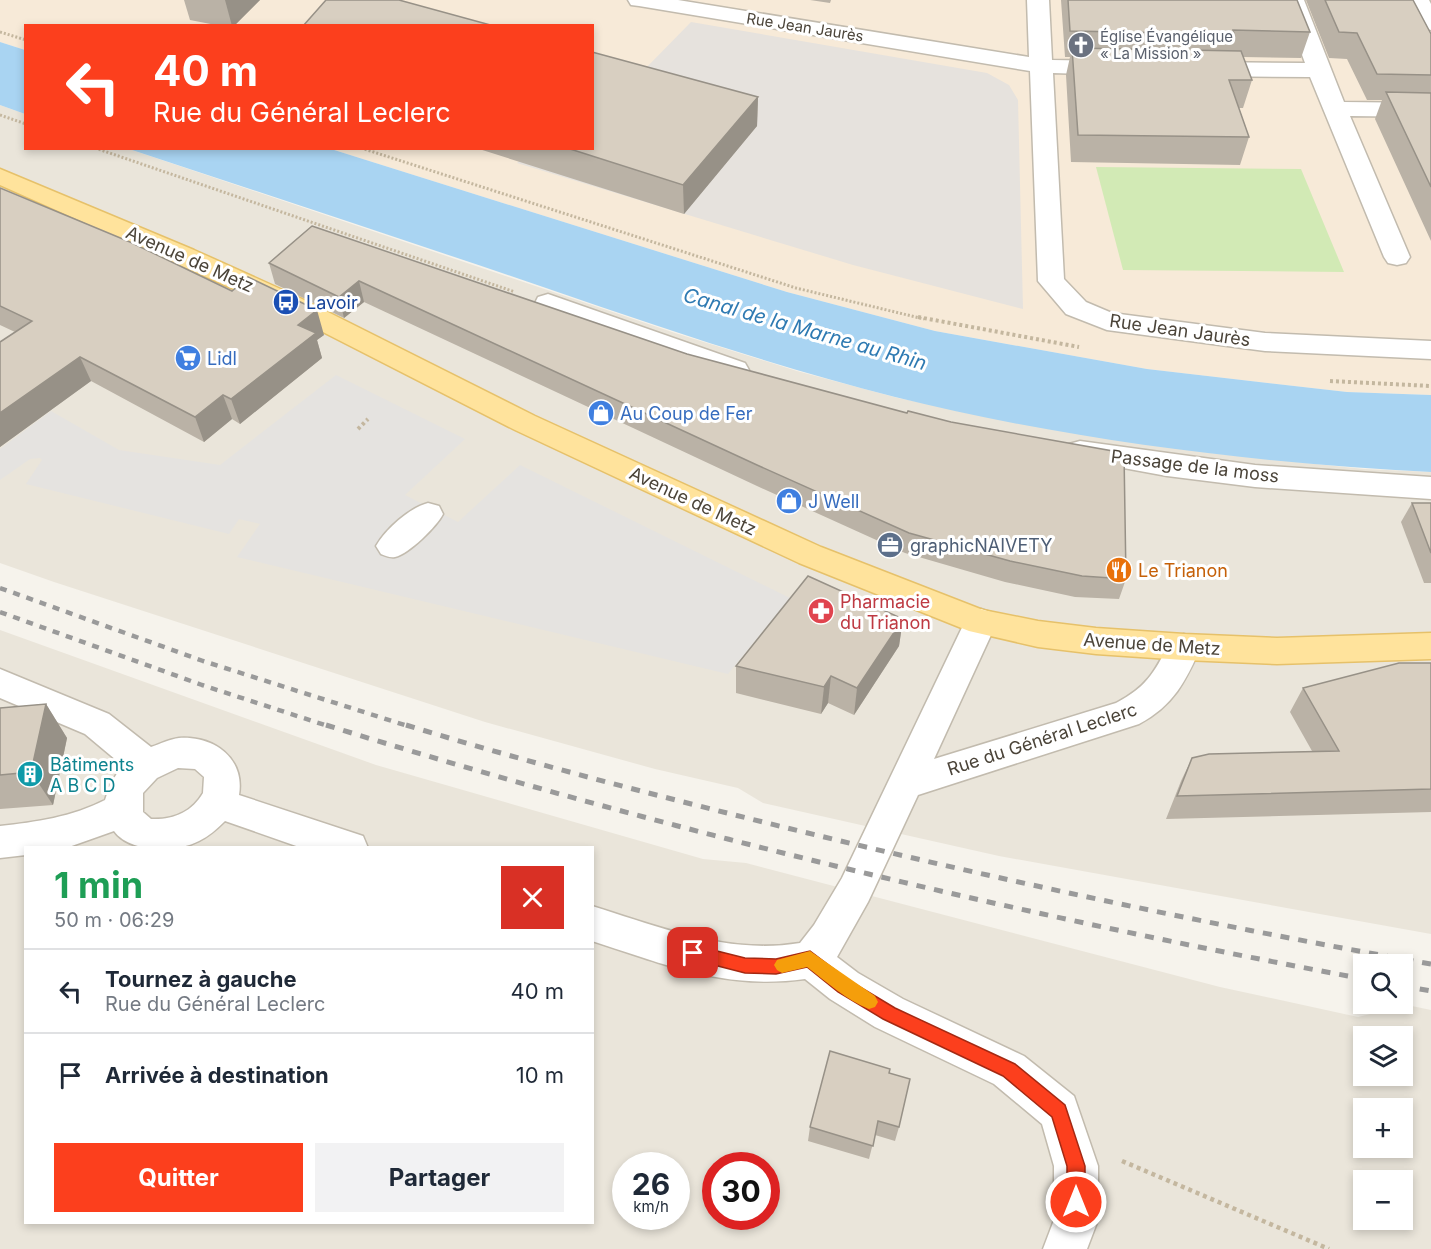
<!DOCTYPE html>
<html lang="fr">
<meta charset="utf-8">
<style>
:root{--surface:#fff;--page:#f2f2f3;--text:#1f2937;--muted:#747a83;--line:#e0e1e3;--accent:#fc3f1d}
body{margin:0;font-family:Inter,sans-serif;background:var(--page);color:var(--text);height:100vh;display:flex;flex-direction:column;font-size:22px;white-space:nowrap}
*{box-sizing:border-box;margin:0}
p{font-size:20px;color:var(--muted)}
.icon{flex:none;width:33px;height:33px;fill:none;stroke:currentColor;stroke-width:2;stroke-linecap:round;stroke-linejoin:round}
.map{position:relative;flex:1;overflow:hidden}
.drawer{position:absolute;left:24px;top:846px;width:570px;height:378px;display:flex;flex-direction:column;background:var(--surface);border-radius:0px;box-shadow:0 3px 9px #0003}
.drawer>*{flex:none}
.top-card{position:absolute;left:24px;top:24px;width:570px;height:126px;border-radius:0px;box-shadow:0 3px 9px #0003;background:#fc3f1d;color:#fff;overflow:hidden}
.tools{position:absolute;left:1353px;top:954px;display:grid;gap:12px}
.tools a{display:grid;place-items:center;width:60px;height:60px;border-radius:0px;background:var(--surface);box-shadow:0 3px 9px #0003;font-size:30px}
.speed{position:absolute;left:612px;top:1152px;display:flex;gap:12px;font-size:30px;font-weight:700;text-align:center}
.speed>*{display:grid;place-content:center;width:78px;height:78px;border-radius:50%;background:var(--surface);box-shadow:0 3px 9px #0003;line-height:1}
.speed small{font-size:15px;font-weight:400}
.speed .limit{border:9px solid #d22;background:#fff;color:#111}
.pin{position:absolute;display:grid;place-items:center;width:51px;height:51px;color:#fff;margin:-26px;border-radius:12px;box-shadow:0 3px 9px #0006}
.me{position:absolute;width:66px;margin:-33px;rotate:0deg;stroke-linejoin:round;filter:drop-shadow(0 0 4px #0008)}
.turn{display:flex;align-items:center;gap:21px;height:126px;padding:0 30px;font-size:27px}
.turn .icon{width:78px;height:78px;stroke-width:2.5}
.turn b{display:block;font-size:42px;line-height:51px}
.round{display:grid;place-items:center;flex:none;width:63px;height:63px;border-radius:0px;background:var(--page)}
.headline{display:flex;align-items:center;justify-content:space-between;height:102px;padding:0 30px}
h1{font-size:36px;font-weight:700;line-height:45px;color:#1e9e55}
.primary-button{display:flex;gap:12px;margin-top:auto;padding:12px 30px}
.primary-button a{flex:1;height:69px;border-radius:0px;background:var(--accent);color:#fff;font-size:24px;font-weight:700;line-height:69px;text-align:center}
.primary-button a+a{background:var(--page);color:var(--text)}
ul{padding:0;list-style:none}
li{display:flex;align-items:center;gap:18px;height:84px;padding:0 30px;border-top:2px solid var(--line)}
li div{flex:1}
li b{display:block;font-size:22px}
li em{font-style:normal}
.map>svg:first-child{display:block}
</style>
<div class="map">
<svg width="1431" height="1249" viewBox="0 0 1431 1249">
<rect width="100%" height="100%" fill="#f6f3ec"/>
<g fill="#eae5da" fill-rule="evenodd">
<polygon points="0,105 25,114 26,148 129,149 675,333 797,371 898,398 1091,436 1211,453 1364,469 1431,472 1431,934 999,856 763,803 738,788 655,769 485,722 54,582 0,563"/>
<path d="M 0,630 L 376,765 L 703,859 L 746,863 L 1220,987 L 1358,1017 L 1407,1005 L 1431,1010 L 1431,1249 L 0,1249 ZM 26,848 L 592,848 L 592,1222 L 26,1222 ZM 1364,1036 L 1402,1036 L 1402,1076 L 1364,1076 ZM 1364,1108 L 1402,1108 L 1402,1148 L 1364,1148 ZM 626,1166 L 676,1166 L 676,1216 L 626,1216 ZM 716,1166 L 766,1166 L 766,1216 L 716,1216 ZM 1364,1180 L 1402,1180 L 1402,1220 L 1364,1220 Z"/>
</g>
<polygon fill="#f7ead8" points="0,0 1389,0 1431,80 1431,395 1347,392 1147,369 935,331 787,292 331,149 592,148 592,26 26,26 25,50 0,42"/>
<polygon fill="#e6e2dd" points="691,22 987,73 1009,85 1018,100 1023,309 853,265 517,163 529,152 592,148 593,122"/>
<polygon fill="#d2eab5" points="1096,167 1301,169 1344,272 1123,270"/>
<polygon fill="#e5e3e0" points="336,375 465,439 405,495 458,522 520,465 790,598 728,674 237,557 260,524 239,519 229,534 26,484 42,460 40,458 30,459 0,480 0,449 51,411 119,450 220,465"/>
<g fill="#a9d4f2">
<polygon points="0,42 25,50 25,114 0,105"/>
<path d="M 129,149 L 331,149 L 787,292 L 935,331 L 1147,369 L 1347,392 L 1431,395 L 1431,472 C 1254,463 1067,440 895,397 C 777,367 662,328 546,288 C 408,241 268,195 129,149 Z"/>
</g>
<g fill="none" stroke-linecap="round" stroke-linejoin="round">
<defs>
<g id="minor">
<polygon points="628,0 678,0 1029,57 1027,0 1049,0 1052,60 1112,61 1120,63 1123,68 1120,73 1112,75 1053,73 1064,279 1086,302 1112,313 1265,333 1431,341 1431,359 1265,351 1107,330 1066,314 1038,281 1030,71 639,6 631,5"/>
<polygon points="1282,0 1304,0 1344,102 1431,103 1431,117 1350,116 1410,257 1406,263 1397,265 1388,263 1384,257 1310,77 1203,76 1195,74 1192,69 1195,64 1203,62 1305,63"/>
<polygon points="1407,0 1429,0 1431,4 1431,30 1423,28"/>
<polygon points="548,294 745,363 749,370 745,377 735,379 725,377 538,309 535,303 538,297"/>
<polygon points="1080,441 1255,465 1431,477 1431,499 1255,487 1167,476 1069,458 1065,451 1069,444"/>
<path d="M 428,503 L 439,506 L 443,514 C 437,526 409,554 395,557 C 390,558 386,556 381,554 L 376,546 C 386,529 409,508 428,503 Z"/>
<path d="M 981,609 L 993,613 L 997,622 L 934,759 L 1116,703 C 1149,686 1156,669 1172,638 L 1184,634 L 1196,638 L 1201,647 C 1185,682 1174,705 1139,724 L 918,795 L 868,902 L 837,957 L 858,973 L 903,999 L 1024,1056 L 1074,1096 L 1098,1166 L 1098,1220 L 1087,1249 L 1043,1249 L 1054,1220 L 1054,1166 L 1042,1124 L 994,1084 L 875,1027 L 830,999 L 805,979 C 725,990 667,965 592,941 L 592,906 C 660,927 728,955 800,943 L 814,925 L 842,878 L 969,613 Z"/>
<path d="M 0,669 L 109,714 L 151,747 C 160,744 170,739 179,738 C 214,736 245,758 239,795 L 363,836 L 368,848 L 302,848 L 225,821 C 217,829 209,836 199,841 C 176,853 130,853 114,831 L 66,848 L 26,848 L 26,855 L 0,858 L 0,826 C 36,822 72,817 105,800 L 110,785 L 122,765 L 85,734 L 0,698 ZM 178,768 L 195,769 L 204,777 L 203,793 C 192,812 173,820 151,819 L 143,812 L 143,793 L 157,778 Z"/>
</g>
<polygon id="major" points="0,169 194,250 296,296 535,416 821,547 983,610 1038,621 1096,628 1184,634 1277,638 1431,633 1431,659 1277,664 1184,660 1096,654 1038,647 969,631 799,563 515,430 276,308 0,185"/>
</defs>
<use href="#minor" stroke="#c2bbae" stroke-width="3"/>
<use href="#major" stroke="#e6c16a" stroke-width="3"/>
<g stroke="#c4b79f" stroke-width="3" stroke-dasharray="2 2" stroke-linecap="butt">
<polyline points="0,32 26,40"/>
<polyline points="0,115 26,124"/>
<polyline points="95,148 515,292"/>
<polyline points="361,148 796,288 924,319"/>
</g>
<g stroke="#c4b79f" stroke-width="4" stroke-dasharray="3 3" stroke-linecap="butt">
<polyline points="918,317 1079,347"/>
<polyline points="1330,381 1431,386"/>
<polyline points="358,429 368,419"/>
</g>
<polyline stroke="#c4b79f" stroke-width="4.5" stroke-dasharray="4 4" stroke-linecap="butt" points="1122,1161 1329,1249"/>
<use href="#minor" fill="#fff" fill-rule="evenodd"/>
<use href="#major" fill="#ffe39c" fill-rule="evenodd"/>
<g stroke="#9a9a9a" stroke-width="4.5" stroke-dasharray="7 7" stroke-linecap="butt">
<polyline points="0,588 203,661 411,727"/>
<polyline points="0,612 202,685 331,727"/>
</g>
<g stroke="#9a9a9a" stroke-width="5" stroke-dasharray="9 9" stroke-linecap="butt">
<path d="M 326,725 C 666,831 1014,914 1364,979"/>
<path d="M 406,725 C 543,767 681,802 820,836 C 1023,885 1226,928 1431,964"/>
<polyline points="1402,986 1431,991"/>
</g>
</g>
<g fill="#bab2a6">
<polygon points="184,0 260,0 234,26 221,26 190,20"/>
<polygon points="810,0 831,0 830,3"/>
<polygon points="1061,0 1297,0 1310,32 1301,58 1243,57 1252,80 1243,108 1239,108 1249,137 1240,165 1071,162 1066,75 1070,57 1065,57"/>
<polygon points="1306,0 1413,0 1431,34 1431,241 1375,119 1382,100 1367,100 1347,59 1329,58"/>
<polygon points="758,97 757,126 684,214 476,148 592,148"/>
<polygon points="0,188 324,335 317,340 322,358 240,424 232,419 204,442 91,381 0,447 0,342 15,332 0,325"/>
<polygon points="312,226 1126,579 1119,599 1075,597 1005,582 905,553 757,486 364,302 344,318 275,284 269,263"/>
<polygon points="1412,503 1431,503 1431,583 1424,583 1401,522"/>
<polygon points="903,619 899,646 854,715 828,703 821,714 736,693 736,666"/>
<polygon points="1431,663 1431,812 1166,819 1181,781 1192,758 1312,751 1290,712 1303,688"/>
<polygon points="46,704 67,738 53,805 0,809 0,708"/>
<polygon points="889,1073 899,1127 895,1141 875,1135 869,1159 808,1141 810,1127"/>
</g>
<g fill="#979187">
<polygon points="225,0 260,0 234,26 232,26"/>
<polygon points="758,97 757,126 684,214 683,185"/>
<polygon points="359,281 364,302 344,318 339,297"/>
<polygon points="317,310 324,335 317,340 322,358 240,424 231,399 298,325"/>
<polygon points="80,357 91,381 0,447 0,413"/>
<polygon points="223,395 232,419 204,442 195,417"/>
<polygon points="903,619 899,646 854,715 857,688"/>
<polygon points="831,676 828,703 821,714 824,687"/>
<polygon points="46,704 67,738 53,805 31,772"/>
</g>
<g fill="#d8cfc1" stroke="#979187" stroke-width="1.5">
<polygon points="326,0 399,0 494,26 303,26"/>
<polygon points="1068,0 1297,0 1310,32 1233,30 1234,34 1070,31"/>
<polygon points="1325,0 1413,0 1431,34 1431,75 1377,74 1357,33 1339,32"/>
<polygon points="1072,48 1241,51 1252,80 1229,80 1249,137 1078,135"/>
<polygon points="592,52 758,97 683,185 567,148 592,148"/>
<polygon points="1386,92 1431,93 1431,187"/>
<polygon points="0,188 130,242 232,291 248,277 317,310 298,325 316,333 231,399 223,395 195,417 80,357 0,413 0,342 32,321 0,306"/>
<polygon points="312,226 687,354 907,413 908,411 951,422 1124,453 1126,579 1082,576 1010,561 909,533 757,465 359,281 339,297 269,263"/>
<polygon points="1412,503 1431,503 1431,553"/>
<polygon points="808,576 903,619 857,688 831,676 824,687 736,666"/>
<polygon points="1399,663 1431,663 1431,789 1177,796 1192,758 1209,754 1339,751 1303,688"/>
<polygon points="46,704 31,772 0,775 0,708"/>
<polygon points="830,1051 890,1069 889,1073 910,1079 899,1127 878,1121 873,1146 810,1127"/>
</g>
<polygon fill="#fc3f1d" stroke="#a42913" stroke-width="1.5" points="693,945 745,958 776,959 810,951 850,981 895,1008 1015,1064 1065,1105 1085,1166 1085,1202 1083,1208 1076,1211 1070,1208 1067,1202 1067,1166 1052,1117 1003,1076 883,1019 838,992 807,967 776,974 745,973 687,958 685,953 687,947"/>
<path fill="#f59e0b" d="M 810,951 L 875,996 L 878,1002 L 875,1007 L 869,1009 C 846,1000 827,982 807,967 L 782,973 L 777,970 L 774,965 L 777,960 Z"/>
<defs>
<symbol id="church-disc" viewBox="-11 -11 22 22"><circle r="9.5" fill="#6b7280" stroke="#fff"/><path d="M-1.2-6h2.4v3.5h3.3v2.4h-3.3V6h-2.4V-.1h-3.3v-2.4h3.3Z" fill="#fff"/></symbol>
<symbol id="bus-disc" viewBox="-11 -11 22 22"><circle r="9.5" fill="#1a4fb4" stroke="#fff"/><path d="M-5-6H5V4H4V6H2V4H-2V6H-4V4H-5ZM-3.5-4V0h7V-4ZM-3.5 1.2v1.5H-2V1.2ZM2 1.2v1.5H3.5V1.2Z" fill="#fff"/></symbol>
<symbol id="supermarket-disc" viewBox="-11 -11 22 22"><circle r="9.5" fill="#3f7fe0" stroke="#fff"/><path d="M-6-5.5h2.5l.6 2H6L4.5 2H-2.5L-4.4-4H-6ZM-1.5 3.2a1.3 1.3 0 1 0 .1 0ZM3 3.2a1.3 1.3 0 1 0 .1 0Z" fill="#fff"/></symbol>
<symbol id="shop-disc" viewBox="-11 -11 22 22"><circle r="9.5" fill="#3f7fe0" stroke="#fff"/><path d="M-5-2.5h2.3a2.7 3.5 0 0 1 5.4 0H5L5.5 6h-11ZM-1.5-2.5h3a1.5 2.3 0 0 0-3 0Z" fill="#fff"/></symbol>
<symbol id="office-disc" viewBox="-11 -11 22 22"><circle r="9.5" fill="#5c6f8a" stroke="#fff"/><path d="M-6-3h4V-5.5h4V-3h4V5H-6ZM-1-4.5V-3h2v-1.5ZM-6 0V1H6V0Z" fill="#fff"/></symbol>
<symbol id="restaurant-disc" viewBox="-11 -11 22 22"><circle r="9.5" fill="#e8710a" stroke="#fff"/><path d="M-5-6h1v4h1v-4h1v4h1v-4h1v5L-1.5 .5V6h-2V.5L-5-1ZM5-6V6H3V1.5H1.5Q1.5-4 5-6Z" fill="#fff"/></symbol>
<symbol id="pharmacy-disc" viewBox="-11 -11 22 22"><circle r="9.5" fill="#e0444e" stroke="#fff"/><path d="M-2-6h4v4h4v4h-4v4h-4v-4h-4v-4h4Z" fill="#fff"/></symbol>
<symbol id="building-disc" viewBox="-11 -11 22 22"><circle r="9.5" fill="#0f9aa8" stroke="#fff"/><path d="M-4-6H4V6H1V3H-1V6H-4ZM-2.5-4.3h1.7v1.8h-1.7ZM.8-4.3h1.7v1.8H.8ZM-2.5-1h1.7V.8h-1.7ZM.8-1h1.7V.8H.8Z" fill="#fff"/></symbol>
</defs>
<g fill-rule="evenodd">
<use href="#church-disc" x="1066" y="30" width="30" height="30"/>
<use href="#bus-disc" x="271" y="287" width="30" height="30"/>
<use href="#supermarket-disc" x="173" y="343" width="30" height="30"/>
<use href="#shop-disc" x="586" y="398" width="30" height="30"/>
<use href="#shop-disc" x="774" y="486" width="30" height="30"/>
<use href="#office-disc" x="875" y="530" width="30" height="30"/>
<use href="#restaurant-disc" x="1104" y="555" width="30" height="30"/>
<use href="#pharmacy-disc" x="806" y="596" width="30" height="30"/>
<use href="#building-disc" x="15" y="759" width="30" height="30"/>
</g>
<g text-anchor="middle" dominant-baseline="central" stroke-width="6" stroke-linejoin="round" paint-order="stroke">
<g font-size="15" fill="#4b4439" stroke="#fff">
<text transform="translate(805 27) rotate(9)">Rue Jean Jaurès</text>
</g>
<g font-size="15" fill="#5b616d" stroke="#fff" text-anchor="start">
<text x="1100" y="36">Église Évangélique<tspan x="1100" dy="17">« La Mission »</tspan></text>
</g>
<g font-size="18" fill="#4b4439" stroke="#fff">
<text transform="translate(190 259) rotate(24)">Avenue de Metz</text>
<text transform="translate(1180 330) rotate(8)">Rue Jean Jaurès</text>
<text transform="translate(1195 466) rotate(7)">Passage de la moss</text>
<text transform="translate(693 501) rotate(25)">Avenue de Metz</text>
<text transform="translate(1152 644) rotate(4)">Avenue de Metz</text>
<text transform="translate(1042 739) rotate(-18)">Rue du Général Leclerc</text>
</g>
<g font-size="18" fill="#164399" stroke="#fff" text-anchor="start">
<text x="306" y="302">Lavoir</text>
</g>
<g font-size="18" fill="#366cbe" stroke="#fff" text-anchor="start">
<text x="207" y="358">Lidl</text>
<text x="620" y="413">Au Coup de Fer</text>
<text x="808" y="501">J Well</text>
</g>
<g font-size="18" fill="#4e5e75" stroke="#fff" text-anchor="start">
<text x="910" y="545">graphicNAIVETY</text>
</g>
<g font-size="18" fill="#c56008" stroke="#fff" text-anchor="start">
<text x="1138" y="570">Le Trianon</text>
</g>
<g font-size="18" fill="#be3a42" stroke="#fff" text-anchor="start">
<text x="840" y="601">Pharmacie<tspan x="840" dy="21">du Trianon</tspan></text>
</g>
<g font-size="18" fill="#0d838f" stroke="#fff" text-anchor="start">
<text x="50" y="764">Bâtiments<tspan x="50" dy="21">A B C D</tspan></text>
</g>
<g font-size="20" font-style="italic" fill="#2e7ab2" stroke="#fff">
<text transform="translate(805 329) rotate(16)">Canal de la Marne au Rhin</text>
</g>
</g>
</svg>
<div class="tools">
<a><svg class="icon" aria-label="search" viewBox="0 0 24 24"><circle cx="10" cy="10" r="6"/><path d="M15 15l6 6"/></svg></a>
<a><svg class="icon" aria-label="layers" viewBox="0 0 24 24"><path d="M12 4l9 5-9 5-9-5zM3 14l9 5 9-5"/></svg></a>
<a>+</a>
<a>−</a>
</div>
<div class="speed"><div>26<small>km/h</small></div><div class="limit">30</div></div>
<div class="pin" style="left:693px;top:953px;background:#d93025"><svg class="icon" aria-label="arrive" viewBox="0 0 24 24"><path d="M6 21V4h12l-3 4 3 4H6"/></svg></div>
<svg class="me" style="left:1076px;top:1202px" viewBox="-20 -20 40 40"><circle r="17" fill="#fc3f1d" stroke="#fff" stroke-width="3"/><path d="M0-11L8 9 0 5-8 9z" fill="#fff"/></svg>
<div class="top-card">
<div class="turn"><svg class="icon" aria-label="left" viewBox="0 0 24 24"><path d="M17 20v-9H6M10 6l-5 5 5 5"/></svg><div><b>40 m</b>Rue du Général Leclerc</div></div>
</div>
<section class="drawer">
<div class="headline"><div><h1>1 min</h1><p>50 m · 06:29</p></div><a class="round" style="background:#d93025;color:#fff"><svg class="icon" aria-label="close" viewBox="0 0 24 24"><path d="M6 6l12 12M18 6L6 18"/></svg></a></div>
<ul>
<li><svg class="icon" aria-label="left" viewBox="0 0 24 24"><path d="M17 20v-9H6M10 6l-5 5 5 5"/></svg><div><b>Tournez à gauche</b><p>Rue du Général Leclerc</p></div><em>40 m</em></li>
<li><svg class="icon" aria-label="arrive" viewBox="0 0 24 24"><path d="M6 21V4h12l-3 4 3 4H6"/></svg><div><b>Arrivée à destination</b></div><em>10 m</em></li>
</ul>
<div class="primary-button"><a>Quitter</a><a>Partager</a></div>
</section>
</div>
